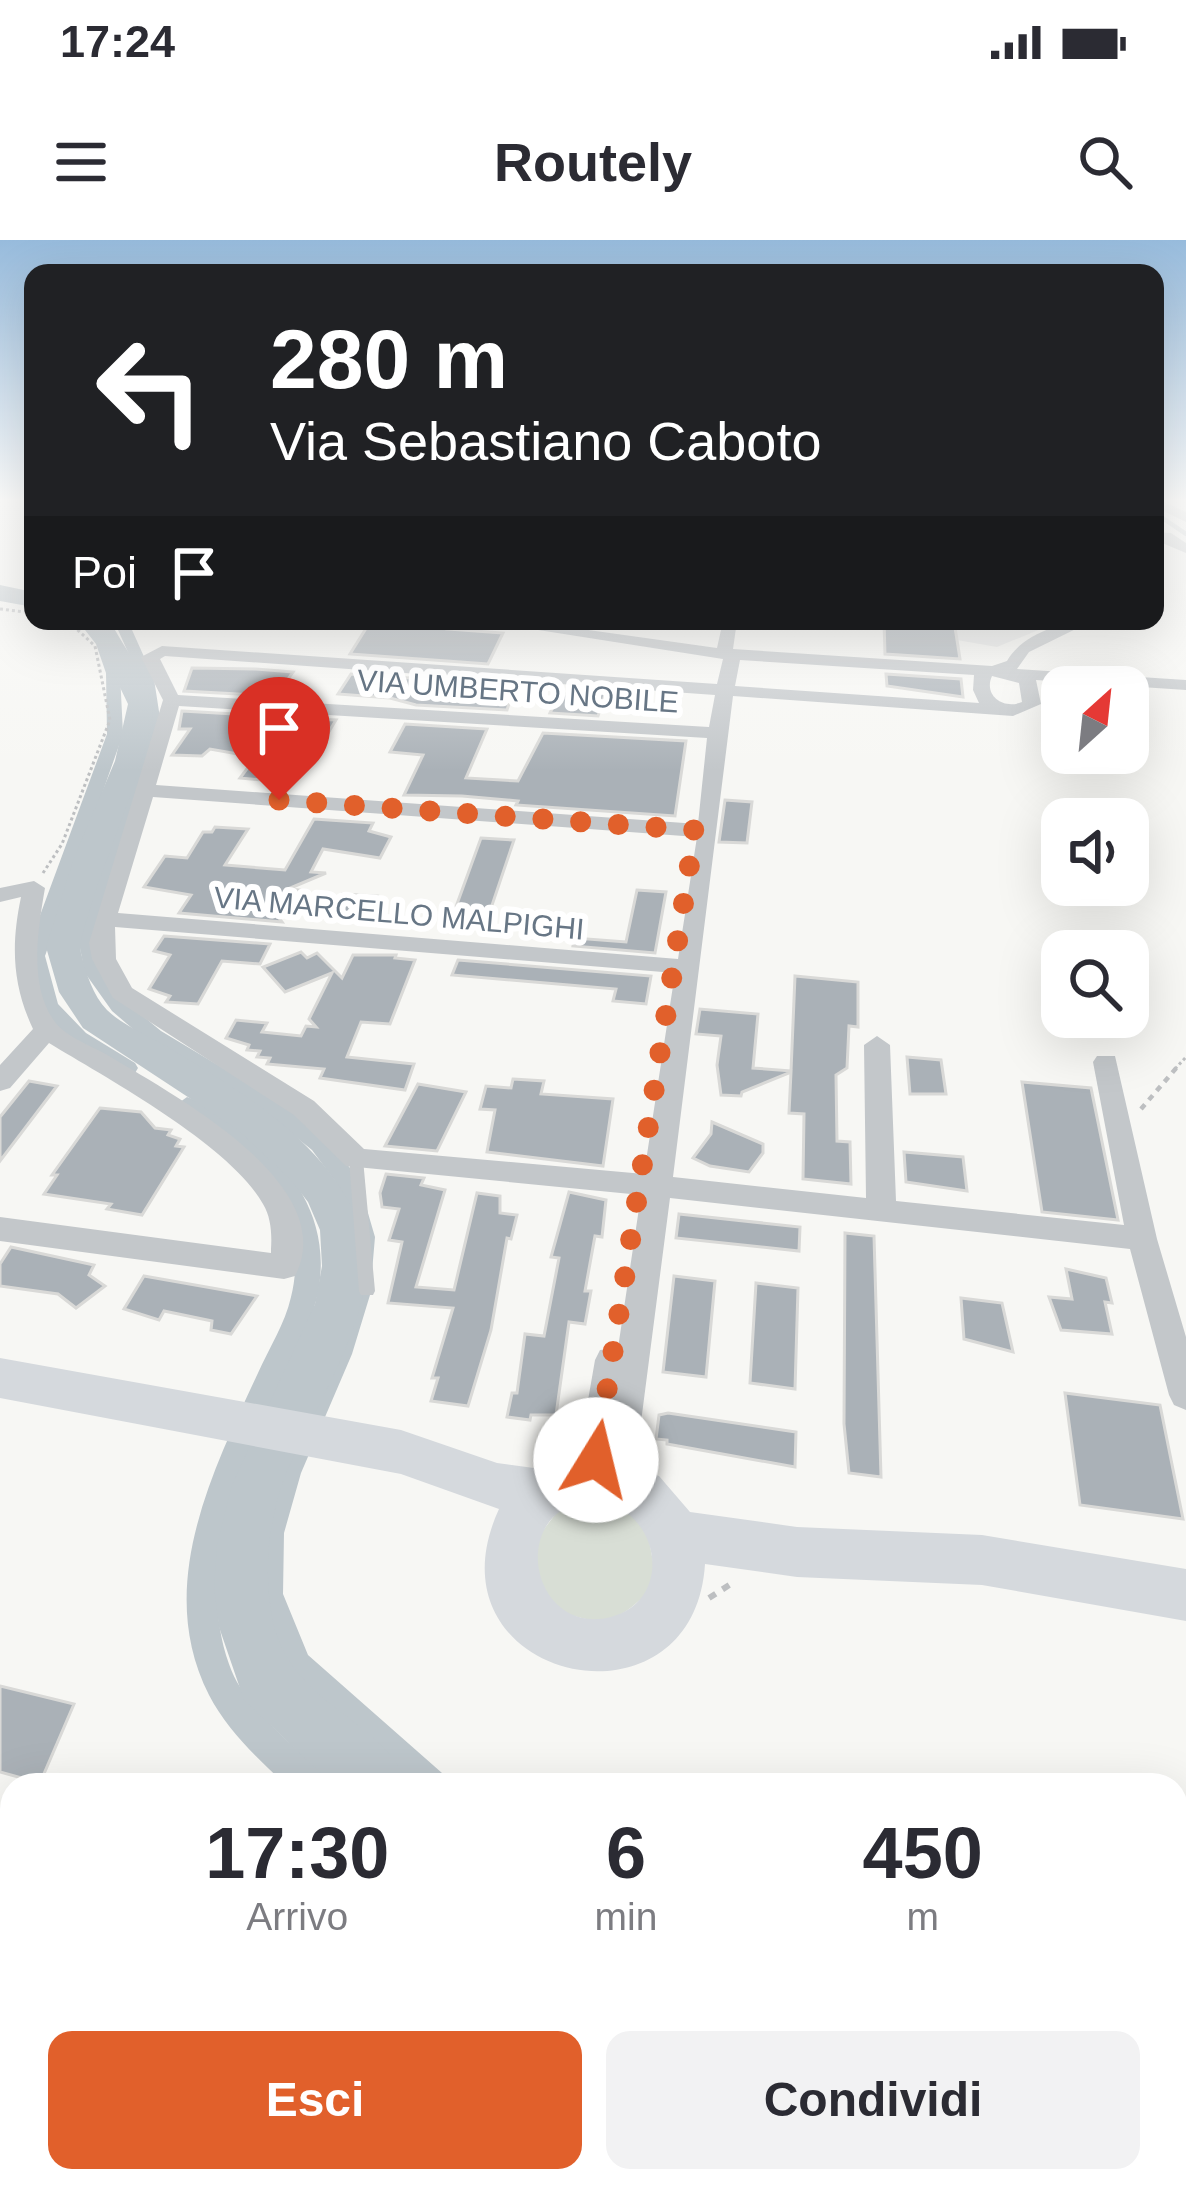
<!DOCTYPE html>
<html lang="it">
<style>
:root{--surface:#fff;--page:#f2f2f3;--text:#2b2b33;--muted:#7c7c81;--accent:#e1602b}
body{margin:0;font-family:Arial,sans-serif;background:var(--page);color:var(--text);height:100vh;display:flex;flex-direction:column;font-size:45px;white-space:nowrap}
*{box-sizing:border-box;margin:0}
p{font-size:39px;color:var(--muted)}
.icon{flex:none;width:66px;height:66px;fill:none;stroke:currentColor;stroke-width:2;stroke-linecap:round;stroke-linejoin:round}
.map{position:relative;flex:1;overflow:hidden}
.side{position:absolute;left:0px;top:1533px;width:1188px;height:420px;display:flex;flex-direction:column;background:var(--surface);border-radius:36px 36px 0 0;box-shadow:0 12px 48px #0002}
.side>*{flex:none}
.guide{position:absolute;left:24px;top:24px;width:1140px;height:366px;border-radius:24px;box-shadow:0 12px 48px #0002;background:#202124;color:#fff;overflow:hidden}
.needle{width:78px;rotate:27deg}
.tools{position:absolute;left:1041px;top:426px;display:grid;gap:24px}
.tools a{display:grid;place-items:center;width:108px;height:108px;border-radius:24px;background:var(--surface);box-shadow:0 12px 48px #0002;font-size:60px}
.pin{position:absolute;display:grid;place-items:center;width:102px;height:102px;color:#fff;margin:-123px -51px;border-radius:50% 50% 50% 0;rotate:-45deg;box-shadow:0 0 12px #0007}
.pin .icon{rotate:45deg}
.me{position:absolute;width:132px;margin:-66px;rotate:9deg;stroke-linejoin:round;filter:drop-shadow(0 0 9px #0008)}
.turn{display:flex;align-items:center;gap:42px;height:252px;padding:0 48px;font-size:54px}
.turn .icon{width:156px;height:156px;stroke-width:2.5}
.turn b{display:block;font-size:84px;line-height:102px}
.then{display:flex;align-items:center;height:114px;padding:0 48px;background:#0003;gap:24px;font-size:45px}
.eta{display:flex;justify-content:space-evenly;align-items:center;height:204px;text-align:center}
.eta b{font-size:72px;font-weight:800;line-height:84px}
.primary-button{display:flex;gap:24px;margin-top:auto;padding:24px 48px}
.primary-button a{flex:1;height:138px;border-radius:24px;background:var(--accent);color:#fff;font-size:48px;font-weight:800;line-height:138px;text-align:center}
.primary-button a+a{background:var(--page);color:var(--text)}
.status{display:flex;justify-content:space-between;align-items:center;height:84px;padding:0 60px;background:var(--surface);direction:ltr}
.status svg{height:33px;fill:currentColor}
header{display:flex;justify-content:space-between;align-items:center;height:156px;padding:0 48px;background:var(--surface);font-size:54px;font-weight:800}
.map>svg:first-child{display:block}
</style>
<div class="status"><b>17:24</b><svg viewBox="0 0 49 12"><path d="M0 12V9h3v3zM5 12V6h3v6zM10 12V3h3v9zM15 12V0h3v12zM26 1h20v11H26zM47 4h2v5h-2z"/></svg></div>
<header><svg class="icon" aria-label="menu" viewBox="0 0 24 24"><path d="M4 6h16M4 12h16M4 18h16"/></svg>Routely<svg class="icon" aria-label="search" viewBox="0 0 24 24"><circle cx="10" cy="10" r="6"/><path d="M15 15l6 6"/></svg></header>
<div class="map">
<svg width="1186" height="1953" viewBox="0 0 1186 1953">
<rect width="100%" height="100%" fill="#f7f7f4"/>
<polygon fill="#e8e9e8" points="848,381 1060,381 997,407"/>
<path fill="#d8ded5" d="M 608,1257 L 645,1280 L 657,1342 C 618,1386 601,1389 548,1366 L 528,1310 L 564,1263 Z"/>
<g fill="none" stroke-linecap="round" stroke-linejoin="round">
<polyline stroke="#bdc6cb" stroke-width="4.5" points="1155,273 1186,294"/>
<g fill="#bdc6cb" fill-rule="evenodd">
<polygon points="0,353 33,359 33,367 0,361"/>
<polygon points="78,381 92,381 110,404 120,433 123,494 45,716 58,764 86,793 135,823 138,828 135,833 127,835 72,803 42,771 25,716 107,494 106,433 96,404"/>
<polygon points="114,381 128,381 154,439 160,478 95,693 104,733 126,762 161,791 291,869 328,898 358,939 375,997 370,1055 352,1114 301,1233 284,1293 283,1354 308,1415 442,1533 447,1545 404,1545 290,1442 278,1427 252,1354 254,1293 272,1233 325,1114 345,1055 351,997 335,941 312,910 275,880 147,801 112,771 85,733 77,693 146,478 140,439"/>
<path d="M 187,857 C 201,862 214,871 227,879 C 291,919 336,982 316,1061 C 310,1084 296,1106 287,1128 C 247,1219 193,1322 229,1424 C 244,1468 290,1502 323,1533 L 328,1545 L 286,1545 C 257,1518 227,1490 209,1455 C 154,1346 212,1233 258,1133 C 269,1108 285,1084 291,1057 C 301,1018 294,968 267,935 C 244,907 209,889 179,870 L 176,865 Z"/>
<polygon points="724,1941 775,1941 780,1953 729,1953"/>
<polygon points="867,1941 916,1941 921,1953 872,1953"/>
</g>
<g fill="#bdc6cb" fill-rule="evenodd">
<polygon points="0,345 33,352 33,366 0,359"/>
<path d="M 88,381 L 110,381 C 123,406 146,435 152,462 C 160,491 101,629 90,669 C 86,683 79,699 81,713 C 86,733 93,756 107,770 C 123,786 150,796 169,808 C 243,852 325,901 359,983 C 392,1062 306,1174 281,1248 C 267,1291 264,1338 273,1382 C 292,1466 381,1477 409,1545 L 333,1545 L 244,1460 L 219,1387 L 214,1347 L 217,1305 L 232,1245 L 315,1064 L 322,1026 L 320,990 L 308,962 L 291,940 L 238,890 L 83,788 L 59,752 L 46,707 L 74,618 L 115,521 L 128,464 Z"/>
<polygon points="788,1941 871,1941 876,1953 793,1953"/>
</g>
</g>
<g fill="#aab1b7" stroke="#d9d9d7" stroke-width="3">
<polygon points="884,381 954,381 960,419 885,414"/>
<polygon points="370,382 451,385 448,389 503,393 488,424 350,414"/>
<polygon points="192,428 256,429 293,432 276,456 184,451"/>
<polygon points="351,434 515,445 507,470 416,465 390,458 338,454"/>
<polygon points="886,434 961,439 963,457 887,446"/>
<polygon points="576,450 606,452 598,476 550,473 559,454 575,454"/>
<polygon points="182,471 271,476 244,515 210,509 202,516 172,515 190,489 179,489"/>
<polygon points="311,479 336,480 316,513 293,511 272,541 240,538 268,501 296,503"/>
<polygon points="405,484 487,489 466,538 518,541 543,493 686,501 675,576 516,565 518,561 462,556 404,555 423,515 390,512"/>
<polygon points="725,560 752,562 747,603 719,602"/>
<polygon points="314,579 373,583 369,591 391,597 380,618 323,609 311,632 326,633 288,649 299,650 288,672 274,671 282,682 179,673 191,655 144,647 165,616 187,618 203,592 212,592 215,587 248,589 225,625 285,630"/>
<polygon points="481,598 514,600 484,689 449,686"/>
<polygon points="637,650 666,652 655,713 573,706 575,698 626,702"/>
<polygon points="342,654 377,656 366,679 332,673"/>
<polygon points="164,696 270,704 260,724 222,721 198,764 166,762 170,756 149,749 170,715 154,711"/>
<polygon points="301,712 307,718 317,713 342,738 353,715 396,715 395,718 415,720 390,784 361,782 347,817 414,824 405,850 320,838 324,829 267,824 270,818 257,817 260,811 247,810 249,805 226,798 236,780 267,783 262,792 301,796 306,786 316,787 309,779 332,733 285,752 263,727"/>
<polygon points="458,720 651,736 646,764 613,761 616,749 452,735"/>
<polygon points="795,736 858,742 858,787 849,786 847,828 836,835 837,901 850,902 851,944 803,939 804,874 789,873 791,832 742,852 741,856 721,855 717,825 721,796 696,794 700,769 758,774 753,828 791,831"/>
<polygon points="907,817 941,820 946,854 910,854"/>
<polygon points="513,839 544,841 541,854 613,859 603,926 487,912 495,870 480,869 486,846 511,848"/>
<polygon points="29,841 57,846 0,921 0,877"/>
<polygon points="1022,842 1091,848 1118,980 1042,972"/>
<polygon points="418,844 466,852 437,911 385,906"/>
<polygon points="100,868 141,872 155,888 171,890 168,895 180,899 176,906 184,907 142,975 107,969 111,964 44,954 57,935 52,935"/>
<polygon points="712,882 763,904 763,913 749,932 710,926 693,918 711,894"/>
<polygon points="904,912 963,917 967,951 906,942"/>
<polygon points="386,934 424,938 421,945 445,950 416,1047 454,1050 477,953 500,956 500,973 517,975 511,999 507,998 491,1090 468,1166 431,1161 438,1138 432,1138 453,1068 388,1063 402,1002 389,1000 399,969 382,967 380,953"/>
<polygon points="569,952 606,960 602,997 595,996 585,1051 591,1051 585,1084 569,1082 556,1175 531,1175 530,1180 507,1177 512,1153 517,1153 525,1094 544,1096 559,1018 551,1017"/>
<polygon points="679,974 800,987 799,1011 676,998"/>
<polygon points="845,993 874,996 881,1237 849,1233 844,1184"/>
<polygon points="11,1007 94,1025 89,1035 105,1046 76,1068 58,1054 0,1046 0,1024"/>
<polygon points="1066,1029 1106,1038 1112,1063 1105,1062 1112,1094 1061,1090 1049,1057 1072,1059"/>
<polygon points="144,1036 257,1056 231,1094 211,1090 212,1081 164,1071 159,1080 124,1069"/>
<polygon points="674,1036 715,1041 706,1137 663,1132"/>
<polygon points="756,1043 798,1048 795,1149 750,1143"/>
<polygon points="961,1058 1002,1063 1013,1112 964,1099"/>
<polygon points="1065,1153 1160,1165 1183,1279 1080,1265"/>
<polygon points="668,1173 796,1192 795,1227 667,1204 667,1200 656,1199 659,1175"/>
<polygon points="0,1446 74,1464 40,1543 0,1532"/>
</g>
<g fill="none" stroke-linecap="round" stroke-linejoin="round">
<g stroke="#bdbfc1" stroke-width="3" stroke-dasharray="3 3" stroke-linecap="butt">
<polyline points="0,369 33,373"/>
<polyline points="43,633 62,604 110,480 95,406 68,381"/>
<polyline points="1175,829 1186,817"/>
</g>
<polyline stroke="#bdbfc1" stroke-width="4.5" stroke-dasharray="6 6" stroke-linecap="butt" points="1141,869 1178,826"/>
<polyline stroke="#bdbfc1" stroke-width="6" stroke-dasharray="8 8" stroke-linecap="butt" points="709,1358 734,1342"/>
<g stroke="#bdbfc1" stroke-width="8" stroke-dasharray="9 9" stroke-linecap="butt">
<polyline points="273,1941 286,1953"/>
<polyline points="623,1941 637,1953"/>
</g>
<polygon fill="#c3c7ca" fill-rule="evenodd" points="356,914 363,919 375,1051 373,1055 361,1055 359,1051 349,919"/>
<g fill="#c3c7ca" fill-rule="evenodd">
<polygon points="1155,258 1186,272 1186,282 1155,267"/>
<polygon points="1155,292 1171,293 1186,303 1186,313 1155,300"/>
<path d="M 481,381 L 524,381 L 717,408 L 723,381 L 737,381 L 733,409 L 992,426 L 1007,421 C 1022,394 1063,381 1092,381 L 1029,412 L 1017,429 L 1186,440 L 1186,450 L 1036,440 L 1041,464 L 1013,476 L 733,456 L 673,937 L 866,958 L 864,805 L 877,796 L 890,805 L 896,961 L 1124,985 L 1093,822 L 1097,816 L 1115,816 L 1157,999 L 1186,1097 L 1186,1170 L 1174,1165 L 1169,1155 L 1130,1009 L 670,958 L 637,1213 L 656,1251 L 651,1263 L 638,1268 L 625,1263 L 609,1230 L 587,1253 L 574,1257 L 561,1253 L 556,1241 L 579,1212 L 595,1120 L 600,1110 L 618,1108 L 641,955 L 346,926 L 294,875 L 113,758 L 92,719 L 89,703 L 163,460 L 141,417 L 162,406 L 717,444 L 723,419 ZM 165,416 L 715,455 L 709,487 L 178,455 L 160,419 ZM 740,420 L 974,435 L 973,450 L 979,463 L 735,446 ZM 992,436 L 1019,443 L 1022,462 C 1004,470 983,456 992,436 ZM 179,466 L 707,498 L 698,584 L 156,545 ZM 153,557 L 697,597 L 678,719 L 118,673 ZM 115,687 L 675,733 L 644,934 L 364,909 L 314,861 L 132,748 L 116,719 Z"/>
<path d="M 34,641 L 45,648 C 38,689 28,746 55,782 C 66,797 94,807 109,816 C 170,853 343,944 295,1036 L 284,1039 L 0,1001 L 0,977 L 271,1013 L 271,1009 C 272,994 271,977 263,964 C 230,905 108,839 49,803 L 10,848 L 0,851 L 0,825 L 33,789 C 12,744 11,705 21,657 L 0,662 L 0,648 Z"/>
</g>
<path fill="#d5d9dd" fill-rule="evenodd" d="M 0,1118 L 401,1190 L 497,1223 L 541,1229 L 578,1217 L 610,1217 L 659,1236 L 690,1272 L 797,1287 L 982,1295 L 1186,1329 L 1186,1381 L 982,1345 L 797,1337 L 705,1324 C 694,1502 420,1441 499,1269 L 401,1234 L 0,1158 ZM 586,1261 C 658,1258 679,1359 611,1377 C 532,1397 507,1274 586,1261 Z"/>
</g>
<linearGradient id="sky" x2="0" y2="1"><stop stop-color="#97bbdc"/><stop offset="0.49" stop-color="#fbfbfa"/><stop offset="1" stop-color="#fbfbfa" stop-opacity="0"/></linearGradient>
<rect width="1186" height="531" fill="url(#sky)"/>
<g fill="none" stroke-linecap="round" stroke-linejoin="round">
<polyline stroke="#e1602b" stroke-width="21" stroke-dasharray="0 37.8" points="279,560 695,590 596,1220"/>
</g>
<g text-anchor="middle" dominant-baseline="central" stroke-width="12" stroke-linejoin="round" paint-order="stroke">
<g font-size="30" fill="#677685" stroke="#fff">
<text transform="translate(518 451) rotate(4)">VIA UMBERTO NOBILE</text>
<text transform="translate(399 673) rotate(5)">VIA MARCELLO MALPIGHI</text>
</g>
</g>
</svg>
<div class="tools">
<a><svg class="needle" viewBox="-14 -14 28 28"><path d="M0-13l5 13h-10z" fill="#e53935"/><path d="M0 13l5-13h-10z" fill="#7c7c81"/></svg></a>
<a><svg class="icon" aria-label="sound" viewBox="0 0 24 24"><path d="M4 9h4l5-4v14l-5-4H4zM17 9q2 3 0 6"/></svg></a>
<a><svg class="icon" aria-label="search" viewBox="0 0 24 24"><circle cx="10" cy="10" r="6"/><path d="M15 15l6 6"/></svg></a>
</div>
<div class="pin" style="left:279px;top:560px;background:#d93025"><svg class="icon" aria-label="arrive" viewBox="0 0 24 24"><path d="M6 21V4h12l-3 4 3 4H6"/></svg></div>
<svg class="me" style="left:596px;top:1220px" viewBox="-20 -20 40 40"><circle r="19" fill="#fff"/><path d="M0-13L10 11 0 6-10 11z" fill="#e1602b"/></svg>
<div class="guide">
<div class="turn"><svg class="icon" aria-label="left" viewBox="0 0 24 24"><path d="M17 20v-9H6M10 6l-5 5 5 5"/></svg><div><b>280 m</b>Via Sebastiano Caboto</div></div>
<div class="then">Poi<svg class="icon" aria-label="arrive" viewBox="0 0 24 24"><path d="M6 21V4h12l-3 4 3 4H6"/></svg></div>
</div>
<section class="side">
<div class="eta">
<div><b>17:30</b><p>Arrivo</p></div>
<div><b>6</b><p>min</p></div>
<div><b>450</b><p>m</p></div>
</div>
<div class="primary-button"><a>Esci</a><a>Condividi</a></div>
</section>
</div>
